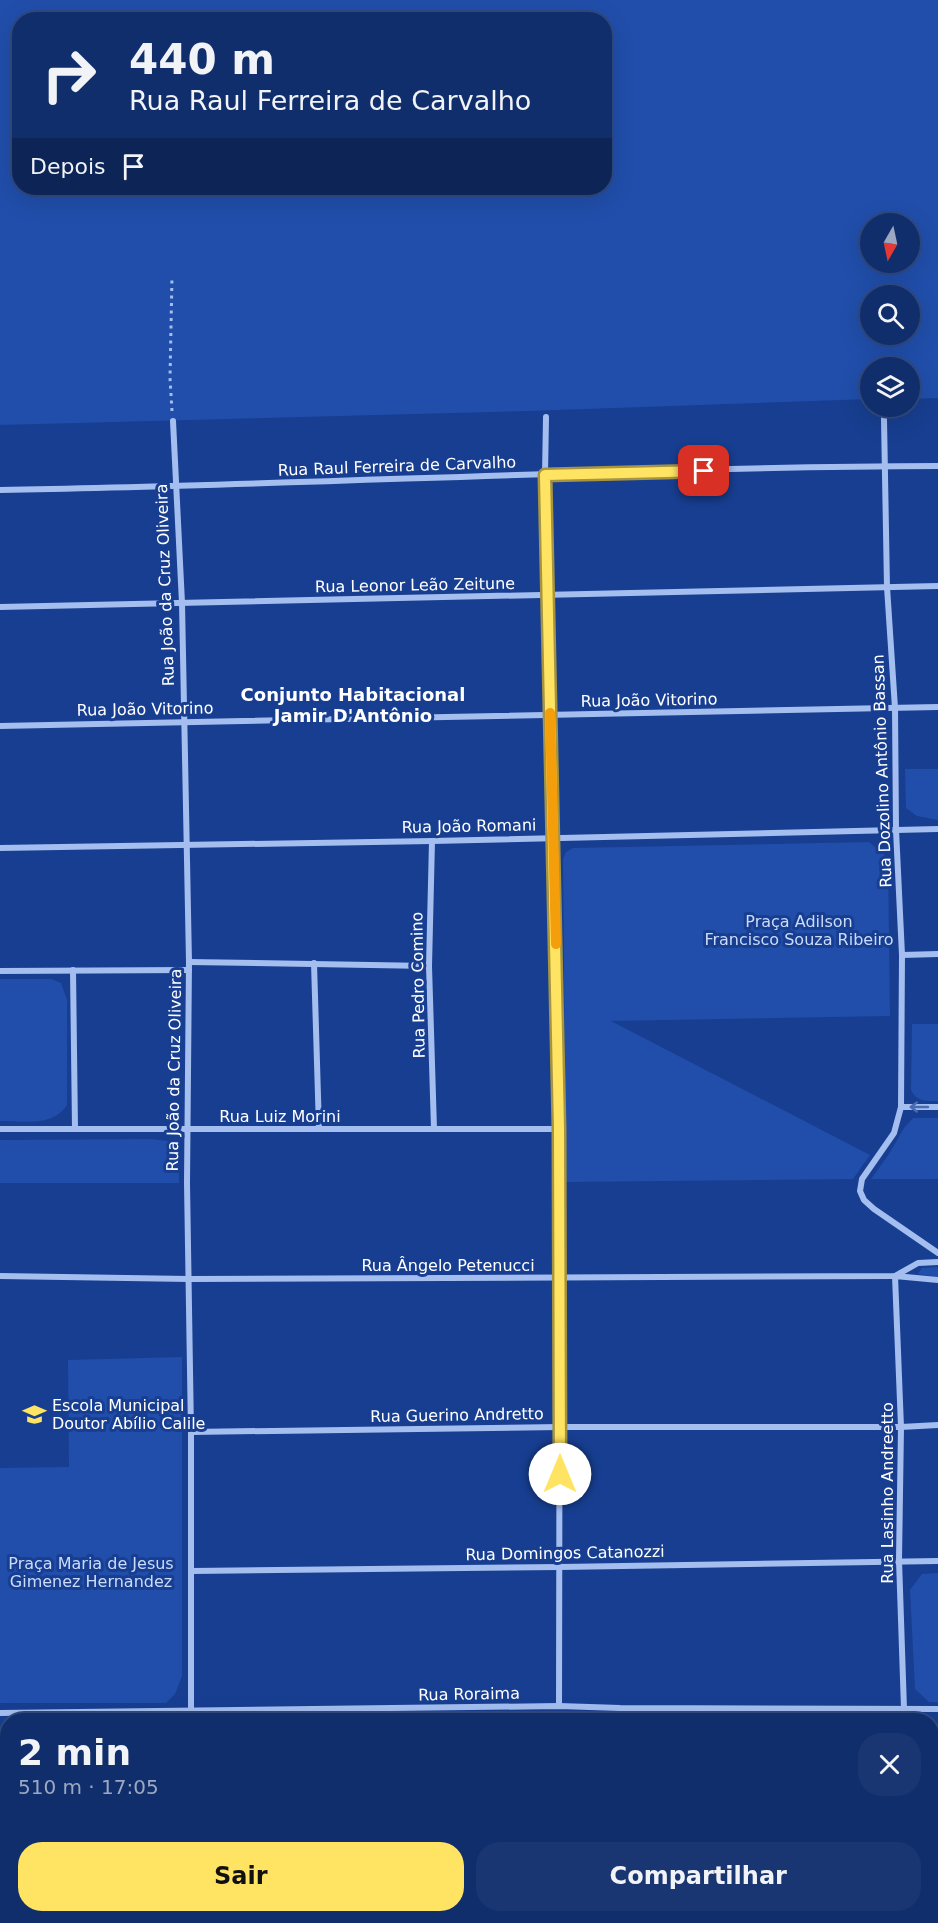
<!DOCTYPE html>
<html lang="pt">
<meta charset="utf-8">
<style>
:root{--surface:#112e6c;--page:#1a3672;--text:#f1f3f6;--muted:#9ca8c2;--line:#304a7f;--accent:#ffe463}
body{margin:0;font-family:"DejaVu Sans",sans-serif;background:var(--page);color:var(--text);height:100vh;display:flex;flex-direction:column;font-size:22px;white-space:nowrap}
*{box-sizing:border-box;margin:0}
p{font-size:20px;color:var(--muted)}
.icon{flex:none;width:33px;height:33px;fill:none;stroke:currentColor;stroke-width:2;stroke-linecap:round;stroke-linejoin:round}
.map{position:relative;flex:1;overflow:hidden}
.sheet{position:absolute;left:0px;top:1713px;width:939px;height:210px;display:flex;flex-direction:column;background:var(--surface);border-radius:24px 24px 0 0;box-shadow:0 6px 24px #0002,0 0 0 2px var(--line)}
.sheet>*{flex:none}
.guide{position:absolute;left:12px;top:12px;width:600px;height:183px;border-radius:24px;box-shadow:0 6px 24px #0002,0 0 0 2px var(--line);background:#112e6c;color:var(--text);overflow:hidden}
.needle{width:39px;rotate:189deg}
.tools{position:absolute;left:860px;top:213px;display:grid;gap:12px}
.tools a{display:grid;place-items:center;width:60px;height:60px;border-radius:50%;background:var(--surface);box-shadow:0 6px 24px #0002,0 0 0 2px var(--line);font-size:30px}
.pin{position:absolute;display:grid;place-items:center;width:51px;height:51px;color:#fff;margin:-26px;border-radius:12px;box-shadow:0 3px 9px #0006}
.me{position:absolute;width:66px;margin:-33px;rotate:0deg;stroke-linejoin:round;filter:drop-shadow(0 0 4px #0008)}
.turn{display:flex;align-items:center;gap:21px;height:126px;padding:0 18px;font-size:27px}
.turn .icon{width:78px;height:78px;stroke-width:2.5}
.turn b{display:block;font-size:42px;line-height:51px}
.then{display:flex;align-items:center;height:57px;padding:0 18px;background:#0003;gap:12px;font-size:22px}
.round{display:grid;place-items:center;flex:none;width:63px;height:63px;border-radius:24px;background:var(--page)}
.headline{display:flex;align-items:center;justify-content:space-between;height:102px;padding:0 18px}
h1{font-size:36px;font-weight:700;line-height:45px}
.action{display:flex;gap:12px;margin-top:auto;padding:12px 18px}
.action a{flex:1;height:69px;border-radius:24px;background:var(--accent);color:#111;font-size:24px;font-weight:700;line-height:69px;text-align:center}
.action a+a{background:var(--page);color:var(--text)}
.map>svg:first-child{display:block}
</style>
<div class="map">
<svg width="938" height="1923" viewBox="0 0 938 1923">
<rect width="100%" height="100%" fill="#173e90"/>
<g fill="#204eaa" fill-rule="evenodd">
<path d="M 0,0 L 938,0 L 938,398 L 909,399 L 909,368 L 870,368 L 870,399 L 529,411 L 0,425 ZM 20,20 L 604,20 L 604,188 L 20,188 ZM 870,224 L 909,224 L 909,262 L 870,262 ZM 870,296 L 909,296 L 909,334 L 870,334 Z"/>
<polygon points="905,769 938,769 938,820 917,816 906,808"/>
<polygon points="869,842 888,858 890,1016 611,1021 870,1155 853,1179 566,1182 563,859 566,852 573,848"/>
<path d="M 0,979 L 51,979 L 61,983 L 67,1000 L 67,1105 C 53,1127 24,1121 0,1121 Z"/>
<path d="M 912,1024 L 938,1024 L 938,1101 C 925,1101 917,1102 911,1090 Z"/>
<polygon points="913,1118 938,1118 938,1179 871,1179 889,1154 904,1128"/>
<polygon points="151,1139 168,1141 178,1153 179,1183 0,1183 0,1140"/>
<polygon points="938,1267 938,1277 918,1274 922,1268"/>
<polygon points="182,1357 182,1676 175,1694 166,1703 0,1703 0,1468 69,1467 68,1360"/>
<polygon points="938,1573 938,1702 929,1702 915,1689 910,1590 922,1574"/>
<polygon points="559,1718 669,1720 215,1720 216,1720"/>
<polygon points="932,1782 938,1782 938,1923 202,1923 201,1916 932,1916"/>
</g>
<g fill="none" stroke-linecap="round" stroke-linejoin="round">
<polyline stroke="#a4bef0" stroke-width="3" stroke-dasharray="3 4.5" stroke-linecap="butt" points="172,411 170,378 172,277"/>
<g stroke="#a4bef0" stroke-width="6">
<polyline points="546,417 545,475 560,1182 559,1706"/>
<polyline points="884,419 887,587 895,708 896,830 902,955 901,1107 894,1133 862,1179 860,1191 864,1200 874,1209 938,1253"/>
<polyline points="173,421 182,603 189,962 187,1183 191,1432 191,1720"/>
<path d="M 0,490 C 313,485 625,467 938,466"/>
<polyline points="0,607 938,586"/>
<polyline points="0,726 938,707"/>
<polyline points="432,841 429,966 434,1129"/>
<polyline points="0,848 432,841 938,829"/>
<polyline points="902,955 938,954"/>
<polyline points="189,962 429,966"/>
<polyline points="314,963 319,1129"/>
<polyline points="73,970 75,1129"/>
<polyline points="0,971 189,970"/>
<polyline points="901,1107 938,1107"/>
<polyline points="0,1129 559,1129"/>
<polyline points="0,1276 189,1279 895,1276 918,1263 938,1262"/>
<polyline points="191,1432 560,1427 901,1427 938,1425"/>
<polyline points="192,1571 560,1567 938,1561"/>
<polyline points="904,1709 899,1560 901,1427 895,1276 938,1280"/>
<polyline points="0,1713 559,1706 620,1708 938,1709"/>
<polyline points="0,1893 8,1893"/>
<polyline points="189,1916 190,1923"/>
</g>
</g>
<defs><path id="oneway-shaft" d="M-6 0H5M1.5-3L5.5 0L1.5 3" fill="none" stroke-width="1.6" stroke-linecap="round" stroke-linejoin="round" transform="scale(1.5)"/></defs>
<use stroke="#486bb2" href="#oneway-shaft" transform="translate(919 1107) rotate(-180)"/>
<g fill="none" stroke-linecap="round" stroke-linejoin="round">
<defs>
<polyline id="route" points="560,1474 559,1129 545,475 704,471"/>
</defs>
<use href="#route" stroke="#a69440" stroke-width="15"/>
<use href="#route" stroke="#ffe463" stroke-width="10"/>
<polyline stroke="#f59e0b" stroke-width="10" points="550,713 556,944"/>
</g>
<defs>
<symbol id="school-bare" viewBox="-9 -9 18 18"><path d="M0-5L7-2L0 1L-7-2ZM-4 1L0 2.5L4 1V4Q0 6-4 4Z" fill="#ffe463" stroke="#173e90" stroke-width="2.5" paint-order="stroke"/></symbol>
</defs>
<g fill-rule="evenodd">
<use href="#school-bare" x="18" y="1398" width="33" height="33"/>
</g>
<g text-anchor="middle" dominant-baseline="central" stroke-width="6" stroke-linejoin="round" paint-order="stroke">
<g font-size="16" fill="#fff" stroke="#173e90">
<text transform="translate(397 466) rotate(-2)">Rua Raul Ferreira de Carvalho</text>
<text transform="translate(165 585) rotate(-92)">Rua João da Cruz Oliveira</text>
<text transform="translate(415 585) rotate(-1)">Rua Leonor Leão Zeitune</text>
<text transform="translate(649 700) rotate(-1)">Rua João Vitorino</text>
<text transform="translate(145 709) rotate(-1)">Rua João Vitorino</text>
<text transform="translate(882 771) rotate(-92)">Rua Dozolino Antônio Bassan</text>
<text transform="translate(469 826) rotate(-1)">Rua João Romani</text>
<text transform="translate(418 985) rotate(-91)">Rua Pedro Comino</text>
<text transform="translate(174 1070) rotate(-89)">Rua João da Cruz Oliveira</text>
<text x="280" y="1116">Rua Luiz Morini</text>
<text x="448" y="1265">Rua Ângelo Petenucci</text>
<text transform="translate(457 1415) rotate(-1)">Rua Guerino Andretto</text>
<text transform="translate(887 1493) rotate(-90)">Rua Lasinho Andreetto</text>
<text transform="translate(565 1553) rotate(-1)">Rua Domingos Catanozzi</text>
<text transform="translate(469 1694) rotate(-1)">Rua Roraima</text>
</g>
<g font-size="16" fill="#cbdbfb" stroke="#173e90">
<text x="799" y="921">Praça Adilson<tspan x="799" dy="18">Francisco Souza Ribeiro</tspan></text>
<text x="91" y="1563">Praça Maria de Jesus<tspan x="91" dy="18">Gimenez Hernandez</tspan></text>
</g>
<g font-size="16" fill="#fff" stroke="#173e90" text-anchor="start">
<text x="52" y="1405">Escola Municipal<tspan x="52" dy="18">Doutor Abílio Calile</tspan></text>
</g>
<g font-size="18" font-weight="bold" fill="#fff" stroke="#173e90">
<text x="353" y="694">Conjunto Habitacional<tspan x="353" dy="21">Jamir D'Antônio</tspan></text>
</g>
</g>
</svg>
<div class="tools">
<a><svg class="needle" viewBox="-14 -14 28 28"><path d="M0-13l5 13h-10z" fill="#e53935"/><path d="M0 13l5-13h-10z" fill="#9ca8c2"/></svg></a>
<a><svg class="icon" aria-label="search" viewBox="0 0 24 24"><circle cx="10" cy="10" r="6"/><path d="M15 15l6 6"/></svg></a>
<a><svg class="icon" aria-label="layers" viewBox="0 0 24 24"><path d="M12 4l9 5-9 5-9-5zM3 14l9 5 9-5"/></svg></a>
</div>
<div class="pin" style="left:704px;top:471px;background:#d93025"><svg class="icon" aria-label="arrive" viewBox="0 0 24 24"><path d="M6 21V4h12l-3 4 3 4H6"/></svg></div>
<svg class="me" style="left:560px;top:1474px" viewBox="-20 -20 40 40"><circle r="19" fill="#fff"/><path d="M0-13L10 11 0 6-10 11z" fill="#ffe463"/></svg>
<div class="guide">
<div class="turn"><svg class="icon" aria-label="right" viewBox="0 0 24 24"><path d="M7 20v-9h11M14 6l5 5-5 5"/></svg><div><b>440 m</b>Rua Raul Ferreira de Carvalho</div></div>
<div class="then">Depois<svg class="icon" aria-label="arrive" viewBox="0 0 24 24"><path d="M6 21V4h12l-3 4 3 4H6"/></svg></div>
</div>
<section class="sheet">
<div class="headline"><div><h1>2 min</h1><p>510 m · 17:05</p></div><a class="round"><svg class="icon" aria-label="close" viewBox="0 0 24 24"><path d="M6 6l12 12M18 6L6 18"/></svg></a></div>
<div class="action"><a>Sair</a><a>Compartilhar</a></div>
</section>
</div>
